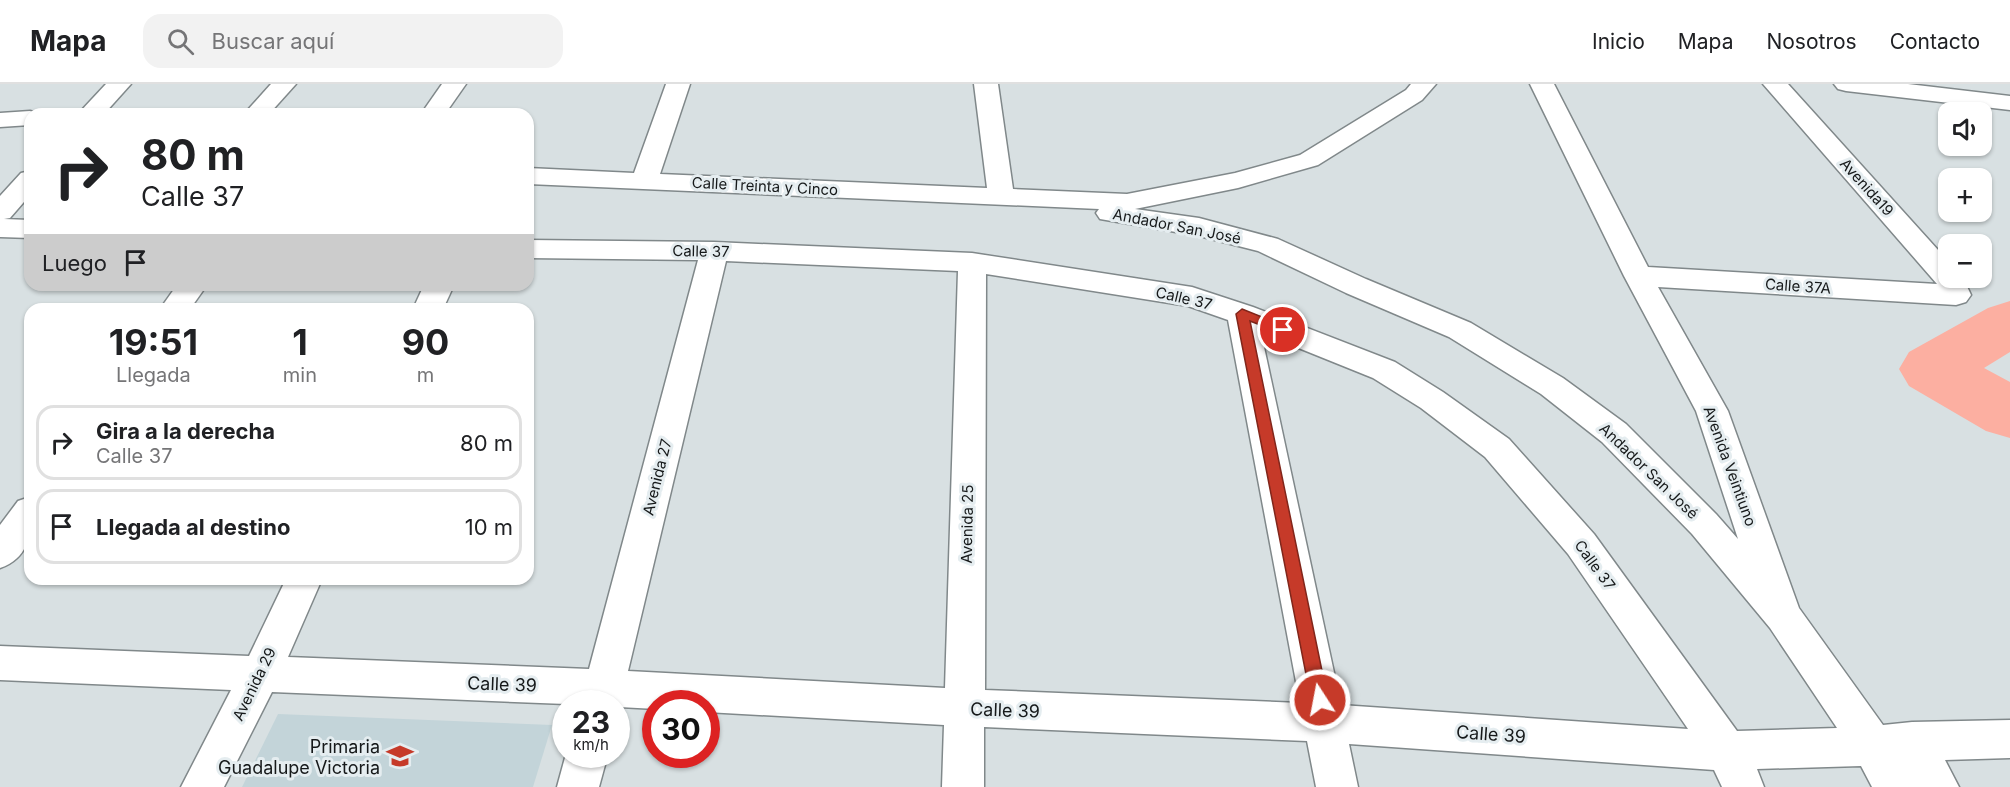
<!DOCTYPE html>
<html lang="es">
<meta charset="utf-8">
<style>
:root{--surface:#fff;--page:#f2f2f2;--text:#202124;--muted:#757577;--line:#e0e0e0}
body{margin:0;font-family:Inter,sans-serif;background:var(--page);color:var(--text);height:100vh;display:flex;flex-direction:column;font-size:22px;white-space:nowrap}
*{box-sizing:border-box;margin:0}
p{font-size:20px;color:var(--muted)}
.icon{flex:none;width:33px;height:33px;fill:none;stroke:currentColor;stroke-width:2;stroke-linecap:round;stroke-linejoin:round}
.map{position:relative;flex:1;overflow:hidden}
.sheet{position:absolute;left:24px;top:219px;width:510px;height:282px;display:flex;flex-direction:column;background:var(--surface);border-radius:18px;box-shadow:0 2px 4px #0004}
.sheet>*{flex:none}
.guide{position:absolute;left:24px;top:24px;width:510px;height:183px;border-radius:18px;box-shadow:0 2px 4px #0004;background:#fff;color:var(--text);overflow:hidden}
.tools{position:absolute;left:1938px;top:18px;display:grid;gap:12px}
.tools a{display:grid;place-items:center;width:54px;height:54px;border-radius:12px;background:var(--surface);box-shadow:0 2px 4px #0004;font-size:30px}
.speed{position:absolute;left:552px;top:606px;display:flex;gap:12px;font-size:30px;font-weight:700;text-align:center}
.speed>*{display:grid;place-content:center;width:78px;height:78px;border-radius:50%;background:var(--surface);box-shadow:0 2px 4px #0004;line-height:1}
.speed small{font-size:15px;font-weight:400}
.speed .limit{border:9px solid #d22;background:#fff;color:#111}
.pin{position:absolute;display:grid;place-items:center;width:51px;height:51px;color:#fff;margin:-26px;border:3px solid #fff;border-radius:50%;box-shadow:0 2px 6px #0007}
.me{position:absolute;width:66px;margin:-33px;rotate:349deg;stroke-linejoin:round;filter:drop-shadow(0 0 4px #0008)}
.turn{display:flex;align-items:center;gap:21px;height:126px;padding:0 18px;font-size:27px}
.turn .icon{width:78px;height:78px;stroke-width:2.5}
.turn b{display:block;font-size:42px;line-height:51px}
.then{display:flex;align-items:center;height:57px;padding:0 18px;background:#0003;gap:12px;font-size:22px}
.eta{display:flex;justify-content:space-evenly;align-items:center;height:102px;text-align:center}
.eta b{font-size:36px;font-weight:700;line-height:42px}
ul{padding:0;list-style:none}
li{display:flex;align-items:center;gap:18px;height:75px;margin:0 12px 9px;padding:0 6px;border:3px solid var(--line);border-radius:18px}
li div{flex:1}
li b{display:block;font-size:22px}
li em{font-style:normal}
header{display:flex;align-items:center;gap:36px;box-sizing:border-box;height:84px;padding:0 30px;background:var(--surface);border-bottom:2px solid var(--line)}
header strong{font-size:28px}
nav{display:flex;gap:33px;margin-inline-start:auto;font-size:21px}
.search{width:420px;height:54px;background:var(--page);display:flex;align-items:center;gap:15px;box-sizing:border-box;padding:0 21px;border-radius:18px;color:var(--muted);font-size:22px}
.map>svg:first-child{display:block}
</style>
<header>
<strong>Mapa</strong>
<div class="search"><svg class="icon" aria-label="search" viewBox="0 0 24 24"><circle cx="10" cy="10" r="6"/><path d="M15 15l6 6"/></svg>Buscar aquí</div>
<nav><a>Inicio</a><a>Mapa</a><a>Nosotros</a><a>Contacto</a></nav>
</header>
<div class="map">
<svg width="2010" height="703" viewBox="0 0 2010 703">
<rect width="100%" height="100%" fill="#d8e0e2"/>
<polygon fill="#c3d4d9" points="278,630 552,641 533,703 242,703"/>
<g fill="none" stroke-linecap="round" stroke-linejoin="round">
<polygon fill="#fcafa1" fill-rule="evenodd" points="2010,217 2010,268 1984,284 2010,298 2010,354 1986,347 1909,302 1899,285 1909,268 1988,224"/>
<defs>
<g id="minor">
<polygon points="106,0 131,0 104,30 78,30"/>
<polygon points="271,0 296,0 269,30 244,30"/>
<polygon points="442,0 466,0 445,30 421,30"/>
<path d="M 666,0 L 690,0 L 660,90 L 987,104 L 974,0 L 998,0 L 1013,105 L 1127,110 L 1235,89 L 1300,71 L 1406,6 L 1411,0 L 1436,0 L 1422,16 L 1318,81 L 1238,104 L 1135,125 L 1199,134 L 1278,155 L 1366,195 L 1471,239 L 1563,294 L 1626,340 L 1716,430 L 1738,455 L 1696,327 L 1624,192 L 1530,0 L 1554,0 L 1648,183 L 1937,200 L 1763,0 L 1788,0 L 1948,177 L 1948,194 L 1963,194 L 1971,211 L 1966,218 L 1956,221 L 1658,203 L 1728,327 L 1799,524 L 1883,641 L 1912,638 L 2010,636 L 2010,674 L 1945,676 L 1959,703 L 1872,703 L 1861,682 L 1757,685 L 1764,703 L 1722,703 L 1714,686 L 1349,660 L 1358,703 L 1316,703 L 1307,657 L 984,643 L 984,703 L 942,703 L 944,641 L 706,628 L 706,620 L 656,620 L 656,625 L 619,623 L 616,628 L 616,620 L 566,620 L 272,608 L 224,703 L 181,703 L 231,606 L 0,596 L 0,562 L 249,572 L 286,495 L 322,495 L 288,573 L 589,585 L 698,176 L 528,174 L 528,156 L 714,158 L 972,169 L 1192,203 L 1253,223 L 1395,278 L 1443,308 L 1509,355 L 1594,450 L 1737,647 L 1837,644 L 1770,544 L 1692,450 L 1602,358 L 1541,310 L 1449,253 L 1346,209 L 1258,167 L 1199,152 L 1100,135 L 1096,129 L 1099,125 L 528,100 L 528,84 L 634,89 ZM 726,177 L 958,187 L 945,604 L 628,587 ZM 986,190 L 1188,222 L 1228,236 L 1300,619 L 985,606 ZM 1261,249 L 1373,294 L 1421,324 L 1485,373 L 1568,470 L 1688,645 L 1341,621 Z"/>
<polygon points="1834,0 1908,0 2010,12 2010,26 1846,7 1838,5"/>
<polygon points="30,27 40,30 30,30 30,41 0,43 0,29"/>
<polygon points="30,87 30,111 10,134 4,135 30,136 30,154 0,153 0,112 21,89"/>
<polygon points="177,201 207,201 190,225 160,225"/>
<polygon points="424,201 454,201 443,225 413,225"/>
<path d="M 30,413 C 30,443 34,472 0,484 L 0,441 L 18,417 Z"/>
<polygon points="566,670 608,670 599,703 557,703"/>
</g>
</defs>
<use href="#minor" stroke="#80888a" stroke-width="3"/>
<use href="#minor" fill="#fff" fill-rule="evenodd"/>
</g>
<polygon fill="#c63a29" stroke="#81261b" stroke-width="1.5" points="1242,225 1287,243 1289,246 1283,250 1250,237 1328,616 1325,622 1320,624 1314,622 1311,616 1236,230"/>
<defs>
<symbol id="school-bare" viewBox="-9 -9 18 18"><path d="M0-5L7-2L0 1L-7-2ZM-4 1L0 2.5L4 1V4Q0 6-4 4Z" fill="#c63a29" stroke="#e5edf0" stroke-width="2.5" paint-order="stroke"/></symbol>
</defs>
<g fill-rule="evenodd">
<use href="#school-bare" x="381" y="653" width="38" height="38"/>
</g>
<g text-anchor="middle" dominant-baseline="central" stroke-width="6" stroke-linejoin="round" paint-order="stroke">
<g font-size="15" fill="#16191a" stroke="#e5edf0">
<text transform="translate(765 102) rotate(3)">Calle Treinta y Cinco</text>
<text transform="translate(1867 103) rotate(48)">Avenida19</text>
<text transform="translate(1177 142) rotate(11)">Andador San José</text>
<text transform="translate(701 167) rotate(1)">Calle 37</text>
<text transform="translate(1798 202) rotate(4)">Calle 37A</text>
<text transform="translate(1184 214) rotate(13)">Calle 37</text>
<text transform="translate(1730 382) rotate(70)">Avenida Veintiuno</text>
<text transform="translate(1649 387) rotate(44)">Andador San José</text>
<text transform="translate(657 393) rotate(-76)">Avenida 27</text>
<text transform="translate(967 440) rotate(-89)">Avenida 25</text>
<text transform="translate(1595 481) rotate(54)">Calle 37</text>
<text transform="translate(254 600) rotate(-64)">Avenida 29</text>
</g>
<g font-size="18" fill="#16191a" stroke="#e5edf0">
<text transform="translate(502 600) rotate(2)">Calle 39</text>
<text transform="translate(1005 626) rotate(2)">Calle 39</text>
<text transform="translate(1491 650) rotate(4)">Calle 39</text>
</g>
<g font-size="18" fill="#16191a" stroke="#e5edf0" text-anchor="end">
<text x="380" y="662">Primaria<tspan x="380" dy="21">Guadalupe Victoria</tspan></text>
</g>
</g>
</svg>
<div class="tools">
<a><svg class="icon" aria-label="sound" viewBox="0 0 24 24"><path d="M4 9h4l5-4v14l-5-4H4zM17 9q2 3 0 6"/></svg></a>
<a>+</a>
<a>−</a>
</div>
<div class="speed"><div>23<small>km/h</small></div><div class="limit">30</div></div>
<div class="pin" style="left:1283px;top:246px;background:#d93025"><svg class="icon" aria-label="arrive" viewBox="0 0 24 24"><path d="M6 21V4h12l-3 4 3 4H6"/></svg></div>
<svg class="me" style="left:1320px;top:616px" viewBox="-20 -20 40 40"><circle r="17" fill="#c63a29" stroke="#fff" stroke-width="3"/><path d="M0-11L8 9 0 5-8 9z" fill="#fff"/></svg>
<div class="guide">
<div class="turn"><svg class="icon" aria-label="right" viewBox="0 0 24 24"><path d="M7 20v-9h11M14 6l5 5-5 5"/></svg><div><b>80 m</b>Calle 37</div></div>
<div class="then">Luego<svg class="icon" aria-label="arrive" viewBox="0 0 24 24"><path d="M6 21V4h12l-3 4 3 4H6"/></svg></div>
</div>
<section class="sheet">
<div class="eta">
<div><b>19:51</b><p>Llegada</p></div>
<div><b>1</b><p>min</p></div>
<div><b>90</b><p>m</p></div>
</div>
<ul>
<li><svg class="icon" aria-label="right" viewBox="0 0 24 24"><path d="M7 20v-9h11M14 6l5 5-5 5"/></svg><div><b>Gira a la derecha</b><p>Calle 37</p></div><em>80 m</em></li>
<li><svg class="icon" aria-label="arrive" viewBox="0 0 24 24"><path d="M6 21V4h12l-3 4 3 4H6"/></svg><div><b>Llegada al destino</b></div><em>10 m</em></li>
</ul>
</section>
</div>
